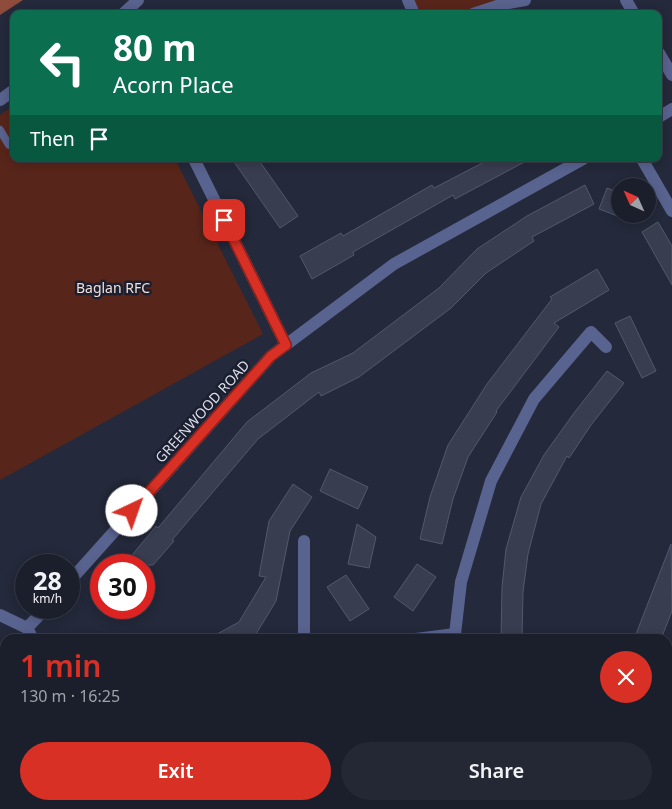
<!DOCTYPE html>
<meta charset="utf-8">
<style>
:root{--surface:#1b1f2c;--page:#242734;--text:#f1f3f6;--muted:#a0a2a9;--line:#393d48;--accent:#d93025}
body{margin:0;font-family:"Noto Sans",sans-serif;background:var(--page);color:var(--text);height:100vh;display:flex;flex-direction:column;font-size:19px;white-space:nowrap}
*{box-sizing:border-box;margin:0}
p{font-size:16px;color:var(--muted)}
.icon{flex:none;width:28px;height:28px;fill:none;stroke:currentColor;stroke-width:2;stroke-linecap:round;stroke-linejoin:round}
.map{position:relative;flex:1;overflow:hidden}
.details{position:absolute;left:0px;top:634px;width:672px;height:176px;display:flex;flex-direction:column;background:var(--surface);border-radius:15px 15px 0 0;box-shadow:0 2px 12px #0003,0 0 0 1px var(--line)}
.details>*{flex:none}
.banner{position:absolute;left:10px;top:10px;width:652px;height:152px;border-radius:10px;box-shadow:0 2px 12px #0003,0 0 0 1px var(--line);background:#0b6e4f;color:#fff;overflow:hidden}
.needle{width:32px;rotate:315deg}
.fabs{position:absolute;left:611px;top:178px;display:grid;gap:10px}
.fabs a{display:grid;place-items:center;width:45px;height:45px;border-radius:50%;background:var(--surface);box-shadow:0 2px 12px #0003,0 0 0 1px var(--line);font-size:25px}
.speed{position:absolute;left:15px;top:554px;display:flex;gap:10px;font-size:25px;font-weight:700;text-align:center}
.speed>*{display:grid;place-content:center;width:65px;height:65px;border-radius:50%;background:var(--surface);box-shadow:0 2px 12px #0003,0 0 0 1px var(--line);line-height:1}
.speed small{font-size:12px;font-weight:400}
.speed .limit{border:8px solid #d22;background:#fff;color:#111}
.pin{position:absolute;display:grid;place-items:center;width:42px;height:42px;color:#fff;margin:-21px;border-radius:10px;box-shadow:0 2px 8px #0006}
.me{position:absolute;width:55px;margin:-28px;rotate:42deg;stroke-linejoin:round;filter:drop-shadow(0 0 4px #0008)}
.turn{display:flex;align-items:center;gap:18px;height:105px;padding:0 20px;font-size:22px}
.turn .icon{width:65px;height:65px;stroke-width:2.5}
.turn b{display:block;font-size:35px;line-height:42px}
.then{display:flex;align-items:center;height:48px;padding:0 20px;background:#0003;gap:10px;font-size:19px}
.round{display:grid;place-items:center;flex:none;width:52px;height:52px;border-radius:26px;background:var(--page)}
.overview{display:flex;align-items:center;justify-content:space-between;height:85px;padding:0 20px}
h1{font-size:30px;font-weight:600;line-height:38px;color:var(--accent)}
.action{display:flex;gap:10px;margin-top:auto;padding:10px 20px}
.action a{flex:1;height:58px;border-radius:30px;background:var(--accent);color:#fff;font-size:20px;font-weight:600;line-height:58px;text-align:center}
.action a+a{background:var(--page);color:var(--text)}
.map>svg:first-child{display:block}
</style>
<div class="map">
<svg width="672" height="809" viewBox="0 0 672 809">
<rect width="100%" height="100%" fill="#24293b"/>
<g fill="#58251a">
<polygon points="408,0 525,0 473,14 414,14"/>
<polygon points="14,105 14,159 175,159 263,334 0,480 0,115"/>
</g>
<polygon fill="#8f4b3b" points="0,0 23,0 0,15"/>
<g fill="#383d50" stroke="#53586d">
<polygon points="232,159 258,159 298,216 280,228"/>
<polygon points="490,159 530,159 455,199 453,195 353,252 354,255 312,279 300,256 341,233 343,236 432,185 434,188"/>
<polygon points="585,185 594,204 532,237 534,241 486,273 451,308 359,377 321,396 319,392 258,439 172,540 174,541 153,565 124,565 156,526 158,528 247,422 311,373 353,353 439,288 477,249 527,216"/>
<polygon points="607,188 620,193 620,217 599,209"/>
<polygon points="658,222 672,246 672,285 642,232"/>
<polygon points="597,269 609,290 554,323 559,327 496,411 497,412 468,457 453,499 442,544 420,539 430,497 448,445 487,384 552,299 550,297"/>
<polygon points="630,316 656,371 642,378 615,323"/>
<polygon points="607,371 624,383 591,425 569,458 567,456 541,504 528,554 523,592 522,639 501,639 502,587 506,549 521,497 544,455 574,413"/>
<polygon points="330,469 368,487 358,509 320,491"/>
<polygon points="293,484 312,497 290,531 276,601 253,639 208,639 239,622 266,577 259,576 269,521"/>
<polygon points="357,524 376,537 369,568 348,564"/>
<polygon points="671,544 672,611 661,639 647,639 636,634"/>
<polygon points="417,564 436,577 413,611 394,597"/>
<polygon points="346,575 369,609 350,621 327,587"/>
</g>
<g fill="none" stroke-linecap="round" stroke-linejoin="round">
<polyline stroke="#59638f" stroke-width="8" points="0,130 9,145 14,143"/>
<g stroke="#59638f" stroke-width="12">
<polyline points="408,0 414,14"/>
<polyline points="626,0 634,14"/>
<polyline points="123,14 138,0"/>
<polyline points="473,14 503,4 525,0"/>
<polyline points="659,53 672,75"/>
<polyline points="0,100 14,90"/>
<polyline points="659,117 672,109"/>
<polyline points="194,159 286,345"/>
<polyline points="642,159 672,211"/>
<polyline points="304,541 304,639"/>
<polyline points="69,582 271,356 394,264 583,159"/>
<polyline points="0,615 27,628 33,639"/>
<polyline points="27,628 46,608"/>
<polyline points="416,639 455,634"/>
<polyline points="456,639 455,634 461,582 491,481 534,399 591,332 606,347"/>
<polyline points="668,712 672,708"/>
<polyline points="123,805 125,809"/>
<polyline points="514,805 517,809"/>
<polyline points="564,809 568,805"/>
</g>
</g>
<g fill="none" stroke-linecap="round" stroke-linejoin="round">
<defs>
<polyline id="route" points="132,511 271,356 286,345 224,220"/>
</defs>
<use href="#route" stroke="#8d1f18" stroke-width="12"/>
<use href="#route" stroke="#d93025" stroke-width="9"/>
</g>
<g text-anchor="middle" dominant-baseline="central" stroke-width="5" stroke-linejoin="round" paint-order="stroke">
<g font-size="14" fill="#f3ddd8" stroke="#1b1f30">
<text x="113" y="287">Baglan RFC</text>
</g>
<g font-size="14" fill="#dadde9" stroke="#1b1f30">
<text transform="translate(202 411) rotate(-48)">GREENWOOD ROAD</text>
</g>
</g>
</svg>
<div class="fabs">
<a><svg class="needle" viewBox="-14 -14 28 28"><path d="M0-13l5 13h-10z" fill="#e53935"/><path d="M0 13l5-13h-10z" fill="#a0a2a9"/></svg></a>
</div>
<div class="speed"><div>28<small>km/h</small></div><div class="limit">30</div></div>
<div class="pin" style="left:224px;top:220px;background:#d93025"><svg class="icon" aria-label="arrive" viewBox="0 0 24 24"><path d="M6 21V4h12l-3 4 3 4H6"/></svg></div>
<svg class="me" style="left:132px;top:511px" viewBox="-20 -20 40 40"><circle r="19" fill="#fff"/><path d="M0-13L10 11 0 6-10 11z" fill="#d93025"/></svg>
<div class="banner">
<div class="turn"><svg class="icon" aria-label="left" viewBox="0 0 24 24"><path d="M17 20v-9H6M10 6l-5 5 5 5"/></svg><div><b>80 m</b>Acorn Place</div></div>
<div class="then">Then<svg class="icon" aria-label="arrive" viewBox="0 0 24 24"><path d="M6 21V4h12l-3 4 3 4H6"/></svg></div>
</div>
<section class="details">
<div class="overview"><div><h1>1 min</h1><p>130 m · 16:25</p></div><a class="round" style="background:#d93025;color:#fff"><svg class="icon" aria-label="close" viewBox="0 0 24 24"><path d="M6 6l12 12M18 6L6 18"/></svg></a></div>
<div class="action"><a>Exit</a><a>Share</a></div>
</section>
</div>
